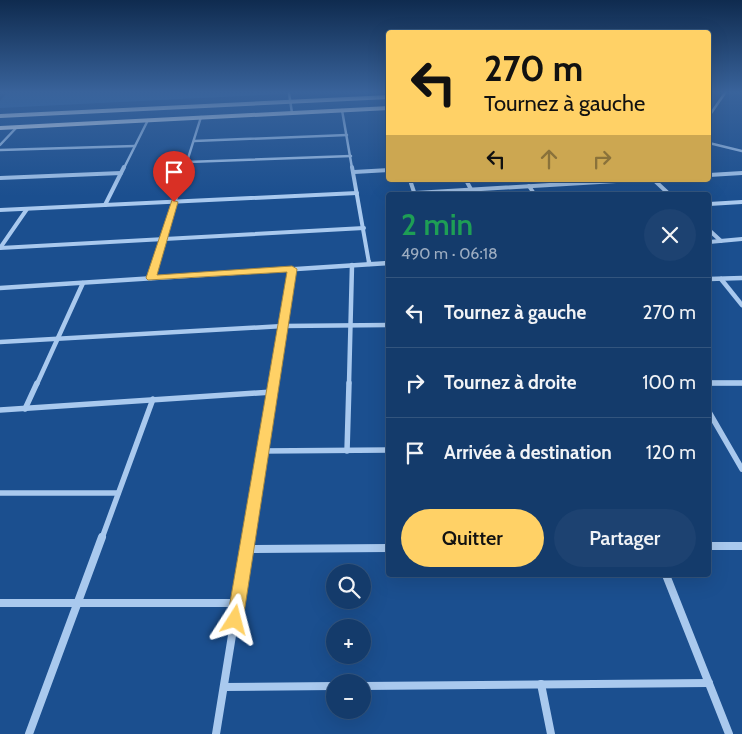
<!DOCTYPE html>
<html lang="fr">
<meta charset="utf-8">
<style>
:root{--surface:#143b6b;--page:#1d4271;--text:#f1f3f6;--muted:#9dadc1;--line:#33557e;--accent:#ffd166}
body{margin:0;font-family:Cabin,sans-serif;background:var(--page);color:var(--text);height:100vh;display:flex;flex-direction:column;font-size:19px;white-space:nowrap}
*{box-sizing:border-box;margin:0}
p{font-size:16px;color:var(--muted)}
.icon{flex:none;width:28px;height:28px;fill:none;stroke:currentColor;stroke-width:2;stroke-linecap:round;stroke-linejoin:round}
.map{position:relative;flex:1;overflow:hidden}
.details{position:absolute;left:386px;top:192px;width:325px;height:385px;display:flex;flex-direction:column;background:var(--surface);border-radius:5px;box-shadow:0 5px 20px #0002,0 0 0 1px var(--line)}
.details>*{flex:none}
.top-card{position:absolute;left:386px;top:30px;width:325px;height:152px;border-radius:5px;box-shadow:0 5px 20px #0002,0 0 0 1px var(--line);background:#ffd166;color:#111;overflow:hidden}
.controls{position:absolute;left:326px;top:564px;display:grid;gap:10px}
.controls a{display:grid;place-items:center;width:45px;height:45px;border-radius:50%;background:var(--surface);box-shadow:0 5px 20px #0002,0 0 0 1px var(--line);font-size:25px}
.pin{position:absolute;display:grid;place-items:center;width:42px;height:42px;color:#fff;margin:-51px -21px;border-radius:50% 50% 50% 0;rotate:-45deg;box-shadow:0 0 5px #0007}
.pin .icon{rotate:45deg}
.me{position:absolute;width:55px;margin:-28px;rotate:9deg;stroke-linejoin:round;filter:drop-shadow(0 0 4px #0008)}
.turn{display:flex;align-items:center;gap:18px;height:105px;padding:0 15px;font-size:22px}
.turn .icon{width:65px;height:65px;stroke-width:2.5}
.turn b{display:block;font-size:35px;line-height:42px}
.lanes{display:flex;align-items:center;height:48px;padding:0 15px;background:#0003;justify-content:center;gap:25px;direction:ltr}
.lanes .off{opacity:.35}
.round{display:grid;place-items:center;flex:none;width:52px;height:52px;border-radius:26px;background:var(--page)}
.summary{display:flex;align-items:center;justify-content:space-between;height:85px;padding:0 15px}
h1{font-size:30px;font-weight:600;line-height:38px;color:#1e9e55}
.button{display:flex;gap:10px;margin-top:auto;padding:10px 15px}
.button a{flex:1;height:58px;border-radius:30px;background:var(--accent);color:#111;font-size:20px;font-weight:600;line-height:58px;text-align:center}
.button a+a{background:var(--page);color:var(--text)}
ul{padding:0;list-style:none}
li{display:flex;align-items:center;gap:15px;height:70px;padding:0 15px;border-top:1px solid var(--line)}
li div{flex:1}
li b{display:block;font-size:19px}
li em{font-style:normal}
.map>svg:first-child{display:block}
</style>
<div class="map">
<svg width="742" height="734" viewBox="0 0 742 734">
<rect width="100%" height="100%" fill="#1b4f8f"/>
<polygon fill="#2e69ad" points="7,93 279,93 279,94 0,108 0,101"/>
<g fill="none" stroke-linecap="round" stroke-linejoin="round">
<g stroke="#a9c9ee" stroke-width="2.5">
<polyline points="289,93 292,113"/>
<polyline points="342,110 352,168"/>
<polyline points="709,116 725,93"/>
<polyline points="194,141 347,135"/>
<polyline points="709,143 742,151"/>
<polyline points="0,145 17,127"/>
<polyline points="0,150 135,146"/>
<polyline points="187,162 351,156"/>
<polyline points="124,168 148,120"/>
<polyline points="185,168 201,117"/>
</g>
<g stroke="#a9c9ee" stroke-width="4">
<polyline points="352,167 369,263"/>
<polyline points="354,172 389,170"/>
<polyline points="709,175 742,173"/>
<polyline points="0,178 121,173"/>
<polyline points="410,180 415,195"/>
<polyline points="466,180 474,195"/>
<polyline points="654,180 670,195"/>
<polyline points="529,186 535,195"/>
<polyline points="415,193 633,180"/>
<polyline points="709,204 742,202"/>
<polyline points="105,205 124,167"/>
<polyline points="0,210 357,193"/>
<polyline points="709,230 721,241"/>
<polyline points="709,242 742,239"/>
<polyline points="0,248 364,228"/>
<polyline points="0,248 27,209"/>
<polyline points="156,263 185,167"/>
</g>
<g stroke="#a9c9ee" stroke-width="4.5">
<polyline points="369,262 369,264"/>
<polyline points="151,278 156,262"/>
<polyline points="709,279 742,278"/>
<polyline points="721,279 742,305"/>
<polyline points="0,288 389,263"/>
<polyline points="0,342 283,326 389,325"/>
<polyline points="709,383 742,383"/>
<polyline points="37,384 83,283"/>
<polyline points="273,384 292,269"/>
<polyline points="349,384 352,265"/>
</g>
<g stroke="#a9c9ee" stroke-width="5.5">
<polyline points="709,383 742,383"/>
<polyline points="25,409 37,383"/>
<polyline points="0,410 272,392"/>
<polyline points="709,412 742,469"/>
<polyline points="262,451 389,450"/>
<polyline points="347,451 349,383"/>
<polyline points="0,493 118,493"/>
<polyline points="102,538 153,399"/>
<polyline points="248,538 273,383"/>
</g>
<g stroke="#a9c9ee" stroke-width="8">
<polyline points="709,546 742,546"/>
<polyline points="247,549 389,548"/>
<polyline points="666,575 729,734"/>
<polyline points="0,603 238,603"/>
<polyline points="541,684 551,734"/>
<polyline points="362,686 709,683"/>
<polyline points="224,687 335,686"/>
<polyline points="29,734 102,537"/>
<polyline points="216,734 248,537"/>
</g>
<g fill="#f0f6ff" fill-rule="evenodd">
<polygon points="389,95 389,99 0,118 0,114"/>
<polygon points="389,106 389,110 0,130 0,126"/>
</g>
</g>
<linearGradient id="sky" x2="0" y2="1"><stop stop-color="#0f2b4f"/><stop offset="0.47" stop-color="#39639b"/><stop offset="1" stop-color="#39639b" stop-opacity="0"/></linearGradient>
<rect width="742" height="196" fill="url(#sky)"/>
<polygon fill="#ffd166" stroke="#a68842" points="172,200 178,202 157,275 292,266 297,269 243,620 241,626 235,628 229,626 227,620 287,272 148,280 146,278"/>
</svg>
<div class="controls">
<a><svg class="icon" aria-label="search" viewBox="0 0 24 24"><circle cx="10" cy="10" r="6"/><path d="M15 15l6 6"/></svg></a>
<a>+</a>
<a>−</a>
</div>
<div class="pin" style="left:174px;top:202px;background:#d93025"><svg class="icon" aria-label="arrive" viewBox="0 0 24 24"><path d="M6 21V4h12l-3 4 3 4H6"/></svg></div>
<svg class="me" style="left:235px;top:620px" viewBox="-20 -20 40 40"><path d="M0-17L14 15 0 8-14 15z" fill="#ffd166" stroke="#fff" stroke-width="4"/></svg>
<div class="top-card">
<div class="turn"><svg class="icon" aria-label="left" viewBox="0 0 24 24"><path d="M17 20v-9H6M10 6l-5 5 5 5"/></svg><div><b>270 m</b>Tournez à gauche</div></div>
<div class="lanes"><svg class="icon" aria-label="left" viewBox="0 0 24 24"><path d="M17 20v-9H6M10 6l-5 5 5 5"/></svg><svg class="icon off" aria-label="ahead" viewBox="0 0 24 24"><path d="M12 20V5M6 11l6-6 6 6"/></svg><svg class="icon off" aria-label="right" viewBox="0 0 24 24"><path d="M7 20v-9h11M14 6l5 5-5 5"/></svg></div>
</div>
<section class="details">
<div class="summary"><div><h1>2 min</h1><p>490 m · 06:18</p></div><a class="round"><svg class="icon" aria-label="close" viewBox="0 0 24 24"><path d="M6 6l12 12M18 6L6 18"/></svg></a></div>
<ul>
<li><svg class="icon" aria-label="left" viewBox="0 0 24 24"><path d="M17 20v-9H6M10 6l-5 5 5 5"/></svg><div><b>Tournez à gauche</b></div><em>270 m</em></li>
<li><svg class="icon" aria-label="right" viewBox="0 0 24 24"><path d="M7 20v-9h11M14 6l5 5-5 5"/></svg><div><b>Tournez à droite</b></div><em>100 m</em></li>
<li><svg class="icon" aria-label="arrive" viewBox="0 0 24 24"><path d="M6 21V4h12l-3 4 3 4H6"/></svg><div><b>Arrivée à destination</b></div><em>120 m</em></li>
</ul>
<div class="button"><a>Quitter</a><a>Partager</a></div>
</section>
</div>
